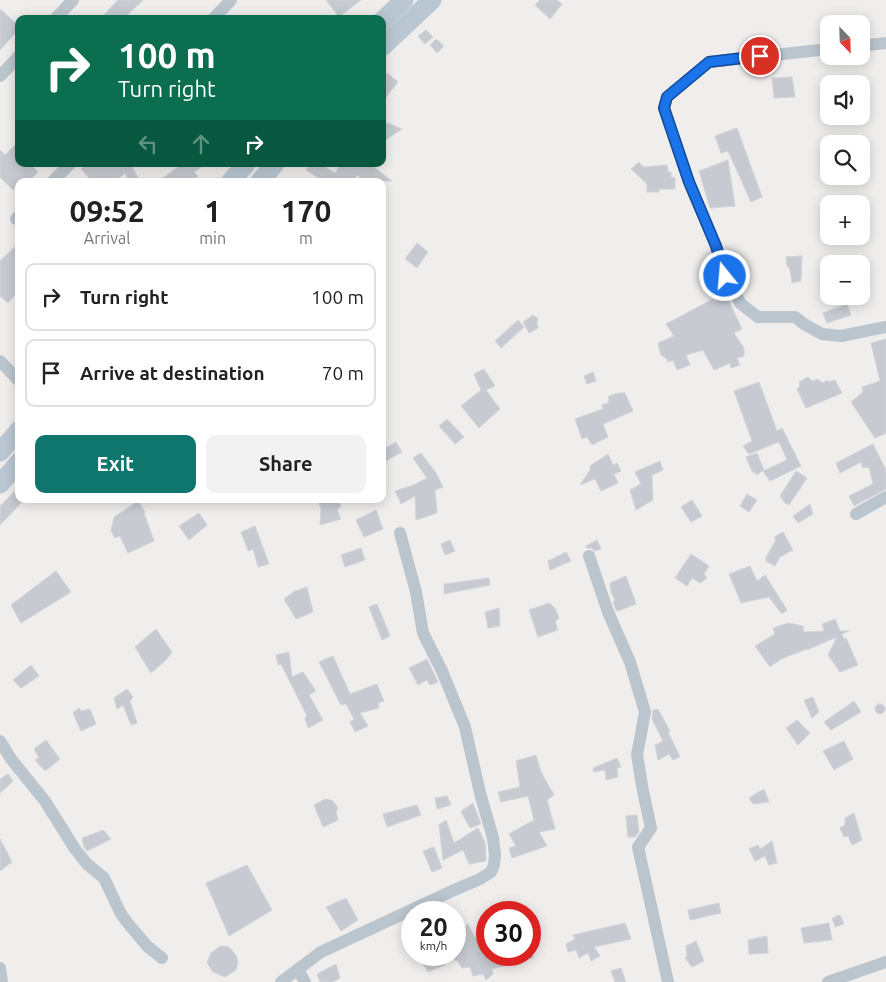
<!DOCTYPE html>
<meta charset="utf-8">
<style>
:root{--surface:#fff;--page:#f2f2f2;--text:#202124;--muted:#757577;--line:#e0e0e0;--accent:#0f766e}
body{margin:0;font-family:Ubuntu,sans-serif;background:var(--page);color:var(--text);height:100vh;display:flex;flex-direction:column;font-size:19px;white-space:nowrap}
*{box-sizing:border-box;margin:0}
p{font-size:16px;color:var(--muted)}
.icon{flex:none;width:28px;height:28px;fill:none;stroke:currentColor;stroke-width:2;stroke-linecap:round;stroke-linejoin:round}
.map{position:relative;flex:1;overflow:hidden}
.side{position:absolute;left:15px;top:178px;width:371px;height:325px;display:flex;flex-direction:column;background:var(--surface);border-radius:10px;box-shadow:0 2px 12px #0003}
.side>*{flex:none}
.hud{position:absolute;left:15px;top:15px;width:371px;height:152px;border-radius:10px;box-shadow:0 2px 12px #0003;background:#0b6e4f;color:#fff;overflow:hidden}
.needle{width:32px;rotate:157deg}
.fabs{position:absolute;left:820px;top:15px;display:grid;gap:10px}
.fabs a{display:grid;place-items:center;width:50px;height:50px;border-radius:10px;background:var(--surface);box-shadow:0 2px 12px #0003;font-size:25px}
.speed{position:absolute;left:401px;top:901px;display:flex;gap:10px;font-size:25px;font-weight:700;text-align:center}
.speed>*{display:grid;place-content:center;width:65px;height:65px;border-radius:50%;background:var(--surface);box-shadow:0 2px 12px #0003;line-height:1}
.speed small{font-size:12px;font-weight:400}
.speed .limit{border:8px solid #d22;background:#fff;color:#111}
.pin{position:absolute;display:grid;place-items:center;width:42px;height:42px;color:#fff;margin:-21px;border:2px solid #fff;border-radius:50%;box-shadow:0 1px 5px #0007}
.me{position:absolute;width:55px;margin:-28px;rotate:343deg;stroke-linejoin:round;filter:drop-shadow(0 0 4px #0008)}
.turn{display:flex;align-items:center;gap:18px;height:105px;padding:0 20px;font-size:22px}
.turn .icon{width:65px;height:65px;stroke-width:2.5}
.turn b{display:block;font-size:35px;line-height:42px}
.lanes{display:flex;align-items:center;height:48px;padding:0 20px;background:#0003;justify-content:center;gap:25px;direction:ltr}
.lanes .off{opacity:.35}
.eta{display:flex;justify-content:space-evenly;align-items:center;height:85px;text-align:center}
.eta b{font-size:30px;font-weight:700;line-height:35px}
.cta{display:flex;gap:10px;margin-top:auto;padding:10px 20px}
.cta a{flex:1;height:58px;border-radius:10px;background:var(--accent);color:#fff;font-size:20px;font-weight:700;line-height:58px;text-align:center}
.cta a+a{background:var(--page);color:var(--text)}
ul{padding:0;list-style:none}
li{display:flex;align-items:center;gap:15px;height:68px;margin:0 10px 8px;padding:0 10px;border:2px solid var(--line);border-radius:10px}
li div{flex:1}
li b{display:block;font-size:19px}
li em{font-style:normal}
.map>svg:first-child{display:block}
</style>
<div class="map">
<svg width="886" height="982" viewBox="0 0 886 982">
<rect width="100%" height="100%" fill="#f0eded"/>
<g fill="#c7cad0" stroke="#d1d4d9">
<polygon points="118,0 143,0 123,19 100,19"/>
<polygon points="326,0 361,0 339,17"/>
<polygon points="540,0 557,0 562,4 550,19 535,5"/>
<polygon points="0,9 19,26 19,29 0,50"/>
<polygon points="426,30 433,37 425,44 418,36"/>
<polygon points="436,39 444,46 437,53 430,45"/>
<polygon points="387,73 398,82 382,102 382,79"/>
<polygon points="792,77 795,97 774,98 772,78"/>
<polygon points="388,123 402,129 382,142 382,127"/>
<polygon points="737,128 762,197 751,202 728,151 721,153 715,136"/>
<polygon points="19,141 19,164 30,164 38,172 29,181 19,181 19,184 13,190 0,177 0,150 5,155"/>
<polygon points="728,160 735,206 710,208 699,171"/>
<polygon points="639,162 643,167 667,165 668,172 671,172 671,177 675,178 675,189 659,189 659,192 647,192 647,184 631,169"/>
<polygon points="87,164 136,164 132,167 140,181 129,181 125,173 116,181 92,181 81,169"/>
<polygon points="182,164 205,164 194,172 198,176 192,181 159,181"/>
<polygon points="311,164 320,164 335,173 341,164 370,164 392,181 365,181 357,175 353,181 323,181 306,170"/>
<polygon points="19,243 19,290 8,303 0,296 0,261"/>
<polygon points="417,243 428,252 417,268 405,259"/>
<polygon points="802,256 801,281 792,283 790,269 787,266 786,257"/>
<polygon points="725,293 742,329 734,333 744,348 744,356 737,358 740,365 731,368 730,363 714,370 703,350 686,355 690,365 677,370 673,360 668,362 667,359 661,355 658,343 674,336 666,324 713,299 714,302"/>
<polygon points="847,304 851,315 827,323 823,313"/>
<polygon points="533,315 538,319 537,323 538,328 529,333 523,322"/>
<polygon points="518,320 524,327 501,348 495,341"/>
<polygon points="886,339 886,433 875,438 851,402 863,392 862,387 880,381 871,343"/>
<polygon points="484,369 495,386 486,390 500,409 479,428 461,406 481,390 474,374"/>
<polygon points="593,372 596,381 587,384 584,376"/>
<polygon points="808,377 812,381 817,379 823,383 827,380 828,382 835,380 842,393 806,408 797,389 800,386 799,382"/>
<polygon points="759,382 777,431 782,428 801,466 770,481 763,471 787,460 779,442 749,454 743,446 752,441 734,391"/>
<polygon points="618,393 625,393 633,411 603,424 608,437 592,445 587,437 582,439 575,419 603,409 602,405 608,403 609,396"/>
<polygon points="447,419 464,437 455,444 439,426"/>
<polygon points="396,442 402,452 382,463 382,450"/>
<polygon points="873,444 886,470 886,489 854,506 849,496 873,484 869,467 863,468 861,462 840,473 836,463"/>
<polygon points="421,453 436,473 443,487 435,490 437,513 416,520 415,496 401,504 395,491 416,484 427,478 413,458"/>
<polygon points="757,453 764,470 756,475 755,472 753,473 746,457"/>
<polygon points="608,454 613,465 617,463 621,471 614,474 618,483 601,491 595,479 580,485 590,470 590,466"/>
<polygon points="660,461 663,470 652,475 653,500 636,510 630,490 641,484 635,472"/>
<polygon points="796,471 807,478 789,505 784,502 780,496"/>
<polygon points="19,487 19,499 25,499 0,525 0,506"/>
<polygon points="747,494 757,500 749,512 740,506"/>
<polygon points="317,499 338,499 341,506 337,510 341,519 320,525 321,508"/>
<polygon points="692,500 702,516 691,522 681,507"/>
<polygon points="138,501 145,512 144,513 154,541 128,553 120,536 115,538 111,531 114,517"/>
<polygon points="810,504 813,514 798,523 793,516"/>
<polygon points="376,510 383,529 364,537 356,520"/>
<polygon points="199,513 207,525 189,540 179,526"/>
<polygon points="255,526 269,564 258,567 253,549 248,551 241,532"/>
<polygon points="783,532 793,550 780,557 775,566 766,561 766,557 776,540 774,537"/>
<polygon points="450,540 455,551 445,555 441,544"/>
<polygon points="597,540 601,549 595,551 591,548 587,548 586,546"/>
<polygon points="361,548 365,560 345,567 341,555"/>
<polygon points="566,552 571,561 550,570 548,561"/>
<polygon points="691,554 709,566 704,574 707,578 700,583 692,578 687,586 675,578"/>
<polygon points="750,566 757,581 765,575 787,610 782,614 769,597 741,603 729,574"/>
<polygon points="56,571 71,592 21,623 11,605"/>
<polygon points="626,576 636,604 618,611 616,610 613,602 615,600 611,592 610,583"/>
<polygon points="489,578 490,585 444,594 444,584"/>
<polygon points="307,587 313,612 296,619 284,599 295,591"/>
<polygon points="549,603 555,608 559,618 555,622 558,630 538,637 529,610"/>
<polygon points="377,604 390,636 382,640 369,607"/>
<polygon points="499,608 500,626 488,628 485,612"/>
<polygon points="835,619 840,631 849,631 842,634 844,639 846,638 858,665 840,672 828,655 837,637 807,650 807,649 781,659 770,667 755,646 775,634 773,628 788,623 803,626 804,632 824,631 822,624"/>
<polygon points="156,629 172,652 166,660 151,673 135,647"/>
<polygon points="289,652 292,677 303,672 316,691 309,695 323,720 308,728 305,718 307,716 281,664 278,665 276,655"/>
<polygon points="333,656 350,694 377,684 384,701 378,703 379,708 360,713 368,726 355,732 350,722 354,719 346,704 341,705 319,662"/>
<polygon points="427,659 438,682 430,685 427,680 418,685 409,668"/>
<polygon points="31,665 39,676 21,688 13,680"/>
<polygon points="127,689 133,697 130,701 137,723 131,725 123,705 117,709 114,698"/>
<polygon points="813,697 819,712 812,718 804,700"/>
<polygon points="854,701 861,712 831,730 824,722"/>
<circle cx="880" cy="709" r="5"/>
<polygon points="79,708 81,711 90,709 96,724 81,731 73,713"/>
<polygon points="658,709 670,731 668,732 680,757 673,760 669,754 658,760 655,745 663,741 652,719 653,710"/>
<polygon points="797,720 810,733 798,745 786,728"/>
<polygon points="46,740 60,759 45,771 35,760 39,758 34,749"/>
<polygon points="844,741 853,759 834,770 823,751"/>
<polygon points="536,755 541,772 554,795 547,800 555,829 539,832 547,846 512,858 509,848 516,846 509,834 534,820 528,796 501,802 498,792 520,787 516,761"/>
<polygon points="617,758 621,767 617,768 618,777 606,780 605,770 594,772 593,768"/>
<polygon points="8,774 13,781 0,793 0,779"/>
<polygon points="764,789 769,802 753,804 749,798"/>
<polygon points="447,796 451,805 437,809 435,798"/>
<polygon points="325,799 333,801 338,808 336,812 338,820 323,827 314,805"/>
<polygon points="473,803 481,824 470,828 461,811"/>
<polygon points="417,805 421,815 387,827 383,814"/>
<polygon points="854,813 862,840 852,845 848,836 844,837 840,828 845,825 845,818"/>
<polygon points="637,815 639,832 635,837 628,837 626,816"/>
<polygon points="446,820 454,843 478,828 485,842 486,861 469,864 463,850 443,860 439,825"/>
<polygon points="103,830 111,839 87,851 84,847 82,838"/>
<polygon points="0,839 12,862 0,871"/>
<polygon points="772,841 777,863 769,865 765,856 755,861 749,849 758,845 760,849"/>
<polygon points="434,847 442,868 432,872 423,851"/>
<polygon points="247,865 272,910 229,936 206,883"/>
<polygon points="346,898 358,920 341,931 326,907"/>
<polygon points="719,903 721,913 690,920 688,910"/>
<polygon points="840,915 844,924 835,927 832,918"/>
<polygon points="625,923 631,939 594,947 600,956 591,961 588,953 579,958 576,950 568,952 566,944 575,939 573,935"/>
<polygon points="829,923 832,940 804,943 801,928"/>
<polygon points="468,924 474,936 488,948 488,955 533,955 533,958 492,969 493,974 486,980 483,974 473,976 470,967 462,968 457,960 455,961 455,940 458,938 455,931"/>
<polygon points="767,936 768,953 749,954 748,940"/>
<polygon points="696,941 704,961 692,967 685,958 687,957 686,946"/>
<polygon points="220,946 229,947 236,955 238,962 236,970 225,977 213,972 207,963 211,953"/>
<polygon points="418,955 440,955 445,965 428,972"/>
<polygon points="336,964 340,978 333,982 320,982 317,974"/>
<polygon points="621,968 626,982 615,982 611,971"/>
</g>
<g fill="none" stroke-linecap="round" stroke-linejoin="round">
<g stroke="#bbc5cd" stroke-width="12">
<polyline points="55,19 73,0"/>
<polyline points="213,19 231,0"/>
<polyline points="861,46 886,43"/>
<polyline points="829,49 709,62 667,97 664,108 689,182 716,246 725,276 741,304 758,317 795,317 804,324 822,334 841,336 886,327"/>
<polyline points="0,76 19,56"/>
<polyline points="53,181 70,164"/>
<polyline points="16,219 19,216"/>
<polyline points="0,361 19,381"/>
<polyline points="856,514 886,497"/>
<polyline points="589,556 608,612 630,662 645,712 637,755 643,791 651,828 638,847 668,982"/>
<polyline points="0,741 11,759 45,801 75,849 87,864 104,878 120,912 126,921 147,946 162,958"/>
<polyline points="0,968 2,982"/>
<polyline points="298,970 305,982"/>
<polyline points="281,982 321,952 452,891 480,879 491,872 494,865 495,855 493,838 480,793 465,727 442,671 423,633 416,592 400,533"/>
<polyline points="828,982 886,962"/>
</g>
<g stroke="#bac7d2" stroke-width="19">
<polyline points="382,21 404,0"/>
<polyline points="382,47 432,0"/>
<polyline points="231,181 246,164"/>
<polyline points="260,181 275,164"/>
<polyline points="0,452 19,430"/>
<polyline points="0,484 19,462"/>
</g>
</g>
<g fill="none" stroke-linecap="round" stroke-linejoin="round">
<defs>
<polyline id="route" points="725,276 716,246 689,182 664,108 667,97 709,62 760,56"/>
</defs>
<use href="#route" stroke="#114b97" stroke-width="12"/>
<use href="#route" stroke="#1a73e8" stroke-width="9"/>
</g>
</svg>
<div class="fabs">
<a><svg class="needle" viewBox="-14 -14 28 28"><path d="M0-13l5 13h-10z" fill="#e53935"/><path d="M0 13l5-13h-10z" fill="#757577"/></svg></a>
<a><svg class="icon" aria-label="sound" viewBox="0 0 24 24"><path d="M4 9h4l5-4v14l-5-4H4zM17 9q2 3 0 6"/></svg></a>
<a><svg class="icon" aria-label="search" viewBox="0 0 24 24"><circle cx="10" cy="10" r="6"/><path d="M15 15l6 6"/></svg></a>
<a>+</a>
<a>−</a>
</div>
<div class="speed"><div>20<small>km/h</small></div><div class="limit">30</div></div>
<div class="pin" style="left:760px;top:56px;background:#d93025"><svg class="icon" aria-label="arrive" viewBox="0 0 24 24"><path d="M6 21V4h12l-3 4 3 4H6"/></svg></div>
<svg class="me" style="left:725px;top:276px" viewBox="-20 -20 40 40"><circle r="17" fill="#1a73e8" stroke="#fff" stroke-width="3"/><path d="M0-11L8 9 0 5-8 9z" fill="#fff"/></svg>
<div class="hud">
<div class="turn"><svg class="icon" aria-label="right" viewBox="0 0 24 24"><path d="M7 20v-9h11M14 6l5 5-5 5"/></svg><div><b>100 m</b>Turn right</div></div>
<div class="lanes"><svg class="icon off" aria-label="left" viewBox="0 0 24 24"><path d="M17 20v-9H6M10 6l-5 5 5 5"/></svg><svg class="icon off" aria-label="ahead" viewBox="0 0 24 24"><path d="M12 20V5M6 11l6-6 6 6"/></svg><svg class="icon" aria-label="right" viewBox="0 0 24 24"><path d="M7 20v-9h11M14 6l5 5-5 5"/></svg></div>
</div>
<section class="side">
<div class="eta">
<div><b>09:52</b><p>Arrival</p></div>
<div><b>1</b><p>min</p></div>
<div><b>170</b><p>m</p></div>
</div>
<ul>
<li><svg class="icon" aria-label="right" viewBox="0 0 24 24"><path d="M7 20v-9h11M14 6l5 5-5 5"/></svg><div><b>Turn right</b></div><em>100 m</em></li>
<li><svg class="icon" aria-label="arrive" viewBox="0 0 24 24"><path d="M6 21V4h12l-3 4 3 4H6"/></svg><div><b>Arrive at destination</b></div><em>70 m</em></li>
</ul>
<div class="cta"><a>Exit</a><a>Share</a></div>
</section>
</div>
